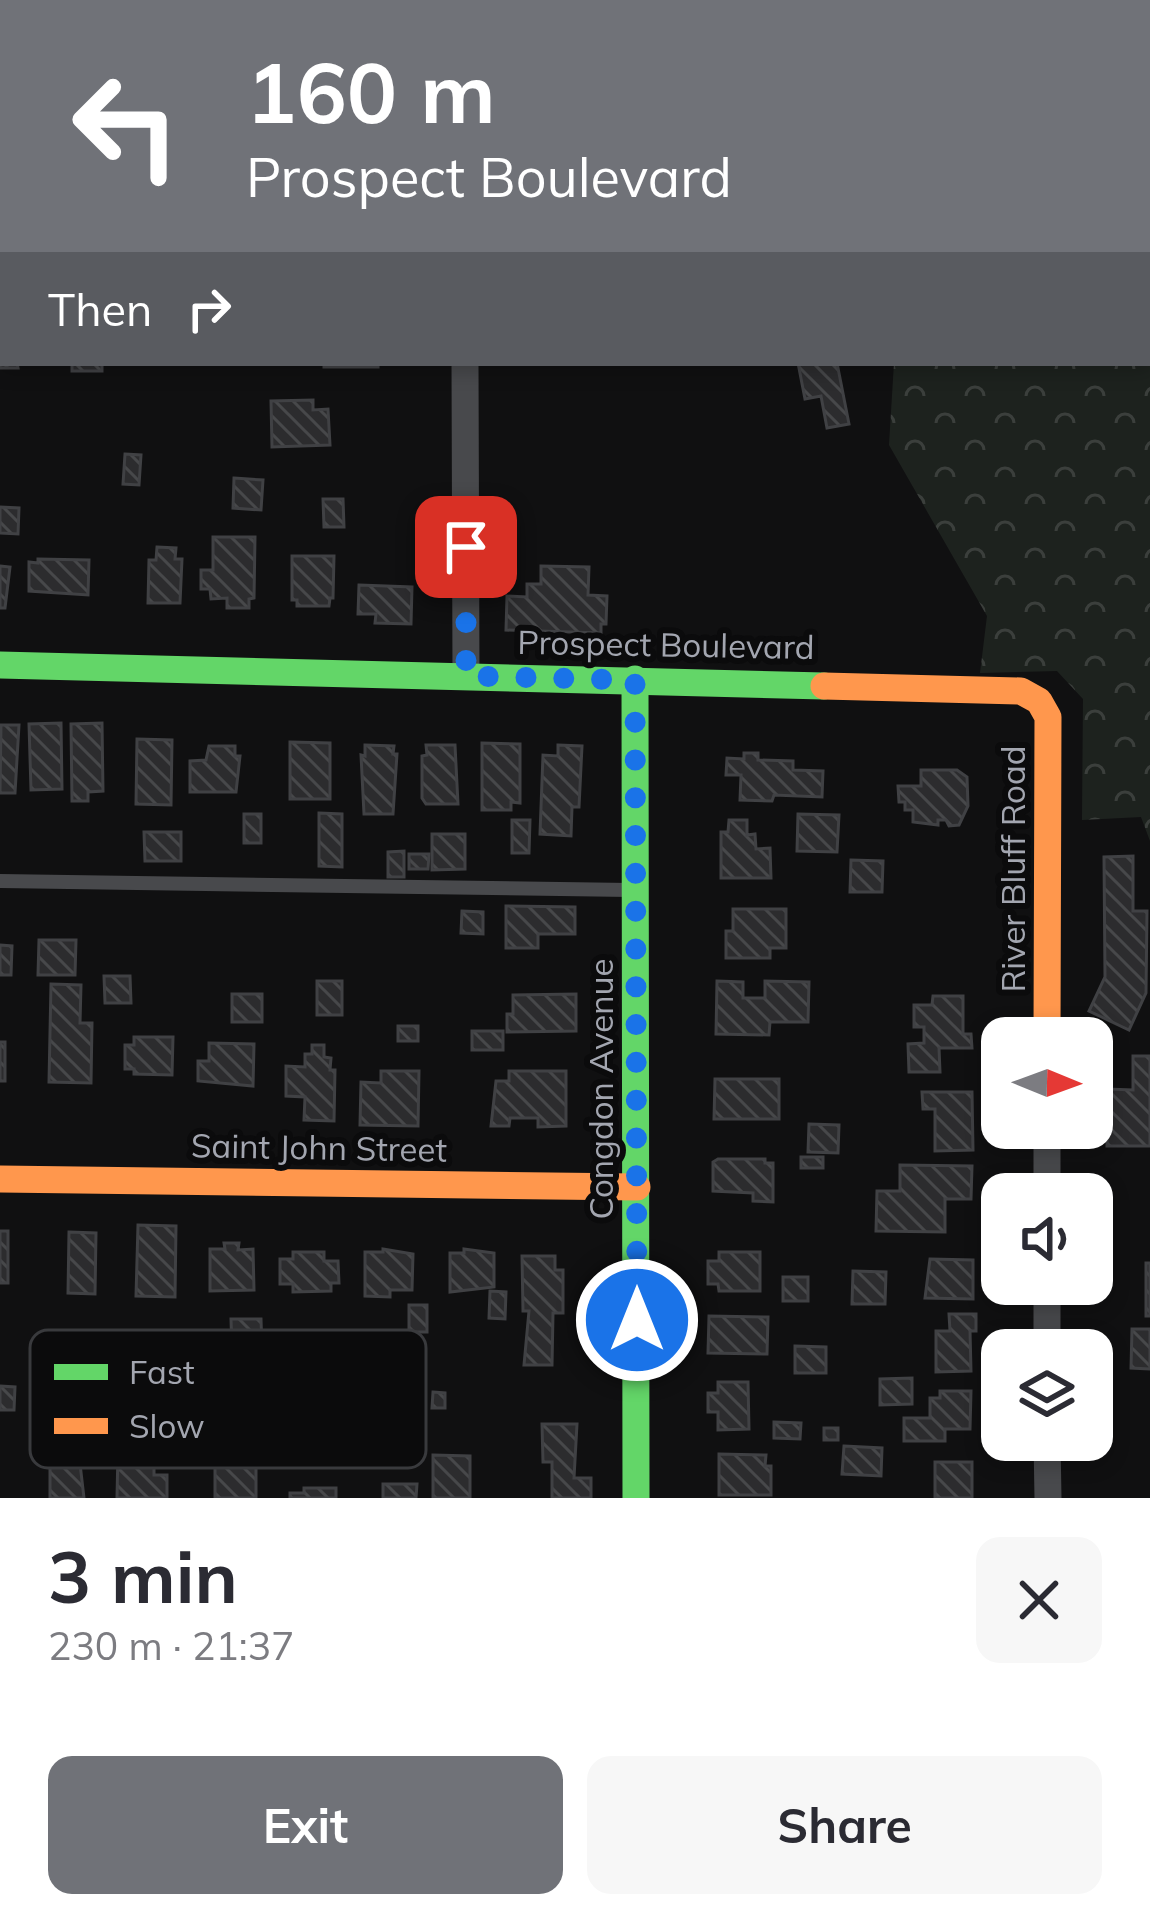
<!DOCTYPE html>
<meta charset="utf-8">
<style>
:root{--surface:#fff;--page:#f7f7f7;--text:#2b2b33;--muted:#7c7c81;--accent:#707278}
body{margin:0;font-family:Mulish,sans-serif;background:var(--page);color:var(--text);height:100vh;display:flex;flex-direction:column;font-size:45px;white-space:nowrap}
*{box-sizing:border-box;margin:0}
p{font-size:39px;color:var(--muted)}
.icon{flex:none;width:66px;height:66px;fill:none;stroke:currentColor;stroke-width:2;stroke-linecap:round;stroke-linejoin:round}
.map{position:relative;height:1498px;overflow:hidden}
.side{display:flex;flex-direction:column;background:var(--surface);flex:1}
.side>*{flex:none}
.guide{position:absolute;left:0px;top:0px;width:1152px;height:366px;box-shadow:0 6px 18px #0003;background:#707278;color:#fff;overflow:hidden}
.needle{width:78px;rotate:91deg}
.controls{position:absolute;left:981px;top:1017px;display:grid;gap:24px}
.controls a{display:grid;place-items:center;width:132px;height:132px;border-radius:24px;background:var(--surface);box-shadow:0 6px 18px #0003;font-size:60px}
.pin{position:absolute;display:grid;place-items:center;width:102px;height:102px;color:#fff;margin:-51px;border-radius:24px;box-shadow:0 6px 18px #0006}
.me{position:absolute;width:132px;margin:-66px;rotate:0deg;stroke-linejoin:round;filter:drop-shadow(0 0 9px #0008)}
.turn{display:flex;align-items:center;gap:42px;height:252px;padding:0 48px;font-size:54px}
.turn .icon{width:156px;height:156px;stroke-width:2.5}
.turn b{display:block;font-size:84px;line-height:102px}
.then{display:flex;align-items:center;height:114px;padding:0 48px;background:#0003;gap:24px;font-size:45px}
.round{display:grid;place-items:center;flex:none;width:126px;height:126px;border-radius:24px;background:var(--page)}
.summary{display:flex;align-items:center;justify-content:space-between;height:204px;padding:0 48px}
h1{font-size:72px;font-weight:700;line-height:90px}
.action{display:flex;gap:24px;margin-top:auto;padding:24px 48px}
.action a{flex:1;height:138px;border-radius:24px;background:var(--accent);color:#fff;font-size:48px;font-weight:700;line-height:138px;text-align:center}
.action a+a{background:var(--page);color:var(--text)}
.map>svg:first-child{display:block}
</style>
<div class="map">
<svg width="1150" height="1498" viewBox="0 0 1150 1498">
<defs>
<pattern id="forest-crowns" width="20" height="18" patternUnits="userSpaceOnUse" patternTransform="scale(3)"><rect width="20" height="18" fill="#1d221e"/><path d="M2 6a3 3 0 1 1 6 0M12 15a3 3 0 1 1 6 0" fill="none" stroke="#3b3f3c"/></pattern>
<pattern id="building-back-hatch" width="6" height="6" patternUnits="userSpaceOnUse" patternTransform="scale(3)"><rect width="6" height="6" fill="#2c2c2e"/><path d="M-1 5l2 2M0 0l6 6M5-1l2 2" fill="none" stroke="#47484a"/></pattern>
</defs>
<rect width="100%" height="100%" fill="#101011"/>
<polygon fill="#1d221e" points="490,0 685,0 490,3"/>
<polygon fill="url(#forest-crowns)" points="685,0 1150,0 1150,841 1141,817 1082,820 1083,699 1057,671 980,673 987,616 889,445 894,363 1149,363 1149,3 685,3"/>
<g fill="url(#building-back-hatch)" stroke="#404144" stroke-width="3">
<rect x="0" y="48" width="3" height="77"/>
<polygon points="0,231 3,231 2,309 0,309"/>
<polygon points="0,335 3,363 17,363 18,368 0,368"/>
<rect x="72" y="363" width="30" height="8"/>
<rect x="324" y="363" width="54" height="4"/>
<polygon points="798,363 837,363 849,424 827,428 821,396 805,399"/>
<polygon points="313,400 313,410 328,409 330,445 272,447 271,401"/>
<polygon points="125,454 141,455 139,485 123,484"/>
<polygon points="234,478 263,480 261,510 233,508"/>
<polygon points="323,499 343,499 344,527 324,527"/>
<polygon points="0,507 19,508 18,534 0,533"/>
<polygon points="213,537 255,537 254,598 249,599 249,608 227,608 227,598 211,599 210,589 201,589 201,570 213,570"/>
<polygon points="157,547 176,548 175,559 182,559 180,603 148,603 149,560 156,560"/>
<polygon points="292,556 334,556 333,598 330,598 329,606 297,606 297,600 292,600"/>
<polygon points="38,559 89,560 88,595 29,591 29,562 38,563"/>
<polygon points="0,566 10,567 5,608 0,608"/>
<polygon points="541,566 589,567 588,595 607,596 606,624 601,624 601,633 506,630 507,596 527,597 527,584 541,584"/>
<polygon points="359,585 412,587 411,624 375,623 376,614 358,614"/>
<polygon points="61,723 62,789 31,790 29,724"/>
<polygon points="102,723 103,791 88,792 88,801 72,801 71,724"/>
<polygon points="1,725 19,725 15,793 0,793"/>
<polygon points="137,739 172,740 171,805 136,804"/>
<polygon points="290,742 330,743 330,799 290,799"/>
<polygon points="482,743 520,744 520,803 511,802 511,810 482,810"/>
<polygon points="365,745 394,746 393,754 397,754 393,814 364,814 361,755 365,756"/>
<polygon points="426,745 455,745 458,804 426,804 422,798 422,756 427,755"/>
<polygon points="558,745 582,746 579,807 572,807 571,836 540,834 543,755 558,756"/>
<polygon points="209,746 235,746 235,756 240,756 236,792 190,792 190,761 206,760"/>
<polygon points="744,753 758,753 758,760 793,761 793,770 823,771 822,797 774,795 772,801 740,800 741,775 726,775 727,758 744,759"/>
<polygon points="921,770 957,770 967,777 968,806 959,825 949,826 946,820 938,820 938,825 913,822 913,810 905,810 905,802 899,802 898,786 921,786"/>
<polygon points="319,813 342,814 342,867 319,866"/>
<rect x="244" y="814" width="17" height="29"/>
<polygon points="798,814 839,815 837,852 797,851"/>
<polygon points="512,820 530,820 529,853 512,853"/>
<polygon points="729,820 747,820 747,835 755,834 756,849 770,848 771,878 721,878 721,832 728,832"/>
<polygon points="144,832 181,832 181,861 145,861"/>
<polygon points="432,834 465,834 465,869 432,870"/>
<polygon points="404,851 404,877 388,877 388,852"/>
<polygon points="409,854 429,854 428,869 409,869"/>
<polygon points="1133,856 1133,911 1147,911 1146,993 1129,1030 1089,1011 1105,977 1104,857"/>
<polygon points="851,860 883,861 882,892 850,892"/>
<polygon points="506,906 575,907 575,934 538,934 538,948 506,948"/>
<polygon points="733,909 786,909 786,948 770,948 770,958 726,958 726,931 733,931"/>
<polygon points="462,911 483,912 483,934 461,933"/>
<polygon points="39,940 76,940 75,975 38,975"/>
<polygon points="0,945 12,946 11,975 0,975"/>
<polygon points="104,976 130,976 131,1003 105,1003"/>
<rect x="317" y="981" width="25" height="34"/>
<polygon points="717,981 743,982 743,998 765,998 765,981 809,982 808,1022 770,1022 769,1035 716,1034"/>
<polygon points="51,984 81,985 80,1023 92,1023 91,1083 49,1082"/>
<rect x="232" y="994" width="30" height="28"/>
<polygon points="576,994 576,1031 507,1032 507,1014 513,1014 513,995"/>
<polygon points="933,996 963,996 963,1034 971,1034 972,1048 939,1048 940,1072 909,1072 908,1044 924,1043 924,1027 914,1027 914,1005 932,1005"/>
<rect x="398" y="1026" width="20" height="15"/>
<rect x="472" y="1031" width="31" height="19"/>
<polygon points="134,1037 173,1037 172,1075 134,1074 134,1069 125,1069 125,1045 134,1045"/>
<rect x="0" y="1042" width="5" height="39"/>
<polygon points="209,1043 254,1044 253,1086 198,1081 198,1061 209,1061"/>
<polygon points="312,1045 324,1045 324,1057 331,1058 330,1070 335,1070 334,1121 304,1120 305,1097 286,1096 286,1066 305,1067 305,1054 312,1054"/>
<polygon points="1133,1056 1150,1056 1150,1146 1107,1146 1108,1089 1133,1090"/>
<polygon points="381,1071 419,1071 418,1126 360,1125 361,1082 381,1083"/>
<polygon points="509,1071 566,1071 566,1126 538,1127 538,1118 510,1118 509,1126 491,1126 496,1081 509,1081"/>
<polygon points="715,1079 779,1079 779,1119 714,1119"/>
<polygon points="922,1092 972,1092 973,1150 935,1151 935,1109 923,1109"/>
<polygon points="809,1124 839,1125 838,1153 808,1152"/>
<rect x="801" y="1157" width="22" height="11"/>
<polygon points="718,1159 765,1159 765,1163 773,1163 773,1202 753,1201 753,1193 713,1191 713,1162"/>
<polygon points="900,1165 972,1166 971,1199 945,1199 945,1232 876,1231 877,1191 900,1191"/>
<polygon points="138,1225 176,1226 175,1297 136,1296"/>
<rect x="0" y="1231" width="8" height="52"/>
<polygon points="69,1232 96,1233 95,1294 68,1293"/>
<polygon points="224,1243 239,1243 238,1250 253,1249 254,1290 210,1291 210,1249 225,1249"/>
<polygon points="383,1249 413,1254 412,1290 390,1290 390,1297 365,1296 365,1252 383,1252"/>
<polygon points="464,1249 494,1253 494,1287 450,1292 450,1253 464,1253"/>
<polygon points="293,1252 324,1252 324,1261 338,1261 339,1283 331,1283 331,1291 293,1292 293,1284 280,1284 280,1259 293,1259"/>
<polygon points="719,1252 760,1252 760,1291 719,1291 718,1284 708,1284 708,1261 719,1261"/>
<polygon points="522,1256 555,1256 555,1270 563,1270 563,1313 553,1313 552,1365 524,1365 529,1311 523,1311"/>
<polygon points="930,1259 973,1260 973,1299 925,1298"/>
<rect x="1146" y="1263" width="4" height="53"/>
<polygon points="853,1271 886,1272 885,1304 852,1304"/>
<rect x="783" y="1277" width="25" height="24"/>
<polygon points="490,1291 506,1292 505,1319 489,1318"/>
<rect x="409" y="1305" width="18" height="27"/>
<polygon points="949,1314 976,1314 976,1331 970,1331 971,1371 936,1372 936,1331 950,1331"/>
<polygon points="709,1316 768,1317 767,1354 708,1353"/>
<polygon points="231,1319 261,1319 262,1352 232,1352"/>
<polygon points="1132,1329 1150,1329 1150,1369 1131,1368"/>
<polygon points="795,1346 826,1347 826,1373 795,1373"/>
<polygon points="912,1378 912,1404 880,1405 880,1379"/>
<polygon points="718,1382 748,1382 749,1429 718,1430 718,1412 708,1412 708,1393 718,1393"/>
<polygon points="0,1386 15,1387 14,1410 0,1410"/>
<polygon points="940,1391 971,1391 970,1429 945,1429 945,1441 904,1441 904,1418 930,1418 930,1398 940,1398"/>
<polygon points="433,1392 445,1393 445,1408 432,1408"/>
<polygon points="774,1422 801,1423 800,1439 774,1438"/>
<polygon points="542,1424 577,1424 574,1478 591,1478 591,1498 552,1498 552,1462 543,1462"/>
<rect x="824" y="1428" width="14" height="12"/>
<polygon points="844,1446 882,1448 881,1476 842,1474"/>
<polygon points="118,1451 154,1452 154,1475 167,1475 167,1498 117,1498"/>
<polygon points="719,1454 766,1455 765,1466 771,1466 771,1495 719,1495"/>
<polygon points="50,1455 79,1455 84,1498 50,1498"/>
<polygon points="433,1455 470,1456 470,1498 433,1498"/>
<rect x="215" y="1460" width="41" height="38"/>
<rect x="935" y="1462" width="37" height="36"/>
<polygon points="383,1484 417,1484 416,1498 383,1498"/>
<polygon points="304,1488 336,1488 336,1498 290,1498 290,1493 304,1493"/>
</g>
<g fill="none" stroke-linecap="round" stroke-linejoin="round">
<polyline stroke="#48494c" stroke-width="14" points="0,881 630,890"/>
<g stroke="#48494c" stroke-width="27">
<polyline points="465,0 465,3"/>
<polyline points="0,187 3,187"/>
<polyline points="465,363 466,676"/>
<polyline points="1047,1194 1047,1128"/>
<polyline points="1047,1284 1047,1350"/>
<polyline points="1047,1440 1048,1498"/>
</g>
<g stroke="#63d668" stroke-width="27">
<polyline points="0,665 824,686"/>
<polyline points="635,679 636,1498"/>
</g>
<g stroke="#ff974d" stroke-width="27">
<polyline points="824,686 1021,691 1039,701 1048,717 1047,1038"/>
<polyline points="0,1179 637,1187"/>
</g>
</g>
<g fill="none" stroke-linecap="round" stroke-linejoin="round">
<polyline stroke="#1a73e8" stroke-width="21" stroke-dasharray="0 37.8" points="466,547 466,676 635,680 637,1320"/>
</g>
<g text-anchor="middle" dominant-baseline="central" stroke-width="12" stroke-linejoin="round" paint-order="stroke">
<g font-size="33" fill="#a3a6b0" stroke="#0b0b0c">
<text transform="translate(666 644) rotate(1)">Prospect Boulevard</text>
<text transform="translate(1012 869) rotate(-90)">River Bluff Road</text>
<text transform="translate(600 1089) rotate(-90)">Congdon Avenue</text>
<text transform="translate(319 1147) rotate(1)">Saint John Street</text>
</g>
</g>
<rect x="30" y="1330" width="396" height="138" rx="18" fill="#0b0b0c" stroke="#393a3d" stroke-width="3"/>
<rect x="54" y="1364" width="54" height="16" fill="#63d668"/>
<rect x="54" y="1418" width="54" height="16" fill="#ff974d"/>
<g font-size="33" fill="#a3a6b0">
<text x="129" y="1384">Fast</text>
<text x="129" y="1438">Slow</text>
</g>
</svg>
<div class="controls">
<a><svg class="needle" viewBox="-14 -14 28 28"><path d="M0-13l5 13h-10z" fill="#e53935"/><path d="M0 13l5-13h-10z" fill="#7c7c81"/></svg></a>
<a><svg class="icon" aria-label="sound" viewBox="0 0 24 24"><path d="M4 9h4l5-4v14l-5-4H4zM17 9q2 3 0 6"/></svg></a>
<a><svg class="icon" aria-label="layers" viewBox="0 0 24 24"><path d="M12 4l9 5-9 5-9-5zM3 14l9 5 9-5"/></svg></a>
</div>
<div class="pin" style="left:466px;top:547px;background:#d93025"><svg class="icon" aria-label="arrive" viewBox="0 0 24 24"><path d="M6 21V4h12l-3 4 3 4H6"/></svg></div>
<svg class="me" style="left:637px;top:1320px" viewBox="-20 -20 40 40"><circle r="17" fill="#1a73e8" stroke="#fff" stroke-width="3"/><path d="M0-11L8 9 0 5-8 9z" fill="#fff"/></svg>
<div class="guide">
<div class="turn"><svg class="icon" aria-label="left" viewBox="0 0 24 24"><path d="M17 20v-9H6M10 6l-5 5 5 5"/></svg><div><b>160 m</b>Prospect Boulevard</div></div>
<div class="then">Then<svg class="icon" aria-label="right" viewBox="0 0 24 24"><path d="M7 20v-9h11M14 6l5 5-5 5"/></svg></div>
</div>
</div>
<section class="side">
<div class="summary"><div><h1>3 min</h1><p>230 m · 21:37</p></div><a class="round"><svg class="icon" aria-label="close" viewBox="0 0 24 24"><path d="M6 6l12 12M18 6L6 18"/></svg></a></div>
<div class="action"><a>Exit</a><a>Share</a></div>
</section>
